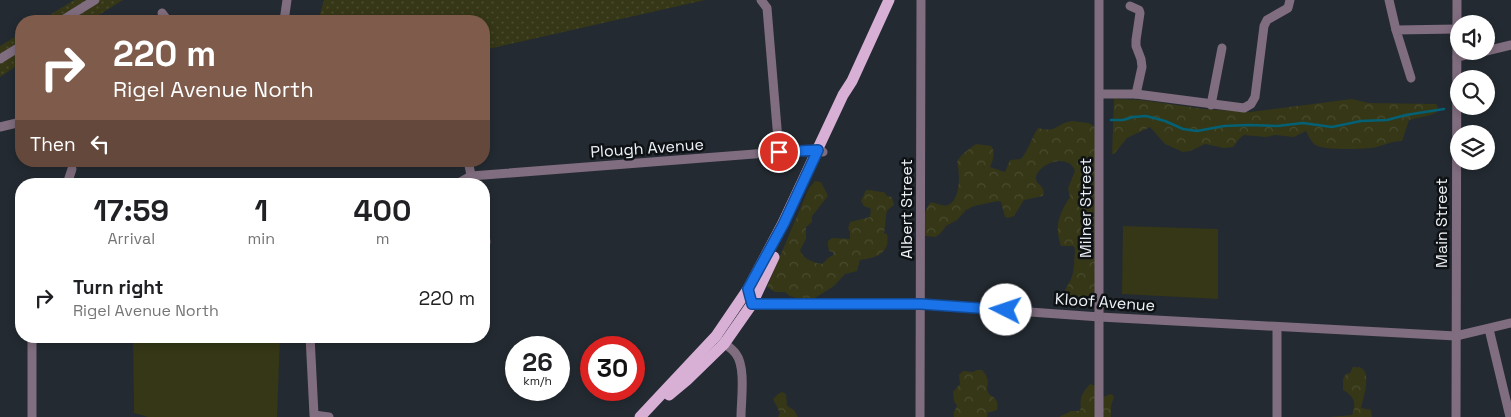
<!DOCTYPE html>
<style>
:root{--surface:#fff;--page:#f2f2f2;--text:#202124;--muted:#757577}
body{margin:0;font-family:"Space Grotesk",sans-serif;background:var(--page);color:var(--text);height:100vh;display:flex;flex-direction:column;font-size:19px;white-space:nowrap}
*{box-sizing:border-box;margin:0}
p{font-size:16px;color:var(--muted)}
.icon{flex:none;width:28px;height:28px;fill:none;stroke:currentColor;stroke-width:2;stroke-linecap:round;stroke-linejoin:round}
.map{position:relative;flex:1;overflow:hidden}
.drawer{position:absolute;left:15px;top:178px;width:475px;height:165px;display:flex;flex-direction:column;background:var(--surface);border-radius:20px;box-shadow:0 2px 8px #0003}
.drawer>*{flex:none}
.hud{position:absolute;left:15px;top:15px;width:475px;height:152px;border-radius:20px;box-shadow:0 2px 8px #0003;background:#7e5b4a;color:#fff;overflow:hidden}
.controls{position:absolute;left:1450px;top:15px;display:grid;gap:10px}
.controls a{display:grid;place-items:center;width:45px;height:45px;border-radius:50%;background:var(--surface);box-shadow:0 2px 8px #0003;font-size:25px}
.speed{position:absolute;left:505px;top:336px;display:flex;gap:10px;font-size:25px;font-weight:700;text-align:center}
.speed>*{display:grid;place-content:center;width:65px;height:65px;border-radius:50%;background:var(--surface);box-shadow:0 2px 8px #0003;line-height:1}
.speed small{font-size:12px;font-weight:400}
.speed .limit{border:8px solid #d22;background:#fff;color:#111}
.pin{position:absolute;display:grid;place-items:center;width:42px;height:42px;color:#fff;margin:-21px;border:2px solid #fff;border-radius:50%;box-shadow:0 1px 5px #0007}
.me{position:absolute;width:55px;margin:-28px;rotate:274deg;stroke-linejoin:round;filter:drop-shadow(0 0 4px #0008)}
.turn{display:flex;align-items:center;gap:18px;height:105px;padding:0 15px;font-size:22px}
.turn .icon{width:65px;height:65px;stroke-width:2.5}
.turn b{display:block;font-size:35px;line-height:42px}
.then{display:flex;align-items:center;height:48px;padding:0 15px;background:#0003;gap:10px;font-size:19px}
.eta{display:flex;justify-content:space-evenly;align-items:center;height:85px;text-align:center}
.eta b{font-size:30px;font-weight:800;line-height:35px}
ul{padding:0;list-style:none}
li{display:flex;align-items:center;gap:15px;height:70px;padding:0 15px}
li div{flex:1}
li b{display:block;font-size:19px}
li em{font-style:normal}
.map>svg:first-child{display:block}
</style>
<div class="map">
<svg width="1511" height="417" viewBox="0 0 1511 417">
<defs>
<pattern id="forest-crowns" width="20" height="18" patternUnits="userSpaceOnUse" patternTransform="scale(1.25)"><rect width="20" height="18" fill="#353717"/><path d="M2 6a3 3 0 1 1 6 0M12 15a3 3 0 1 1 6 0" fill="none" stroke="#494b2e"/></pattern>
<pattern id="park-dots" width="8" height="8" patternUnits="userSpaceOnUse" patternTransform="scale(1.25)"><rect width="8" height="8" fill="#353717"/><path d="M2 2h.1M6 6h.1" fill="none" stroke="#494b2e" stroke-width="1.8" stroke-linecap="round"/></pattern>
</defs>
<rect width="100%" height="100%" fill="#232a31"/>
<g fill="#353717">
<polygon points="1123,226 1218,229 1218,299 1122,294"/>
<polygon points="133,336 280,336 277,417 148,417 134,413"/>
</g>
<g fill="url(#forest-crowns)">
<path d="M 1114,99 L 1142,100 L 1204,109 L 1250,112 L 1352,99 L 1369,103 L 1436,104 L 1438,107 L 1436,113 L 1427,116 L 1409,120 L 1402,141 C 1391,141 1383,146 1372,148 C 1361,149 1321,151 1314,144 C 1311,141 1308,135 1306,131 L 1294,137 L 1275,135 L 1266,137 L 1244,135 L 1239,139 L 1233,147 L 1224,148 L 1205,144 L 1190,151 L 1183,152 L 1165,144 L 1150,127 L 1127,138 L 1114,154 L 1112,154 Z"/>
<path d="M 1072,121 L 1089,123 L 1094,126 L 1096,134 L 1095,294 L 1082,307 L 1070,305 L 1061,302 C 1063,292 1067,287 1071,279 C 1075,270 1074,259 1075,249 L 1073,246 L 1061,246 C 1054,226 1059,214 1070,197 L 1068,188 L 1075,171 C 1067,150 1034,167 1036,179 C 1037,186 1046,185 1043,196 L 1024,200 L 1014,216 L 1008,218 L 1005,217 L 1001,202 L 998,201 L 974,206 L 966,210 L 957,220 L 946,226 L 940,234 L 935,237 L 925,236 L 923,233 C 924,222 923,210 931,202 C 936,203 943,207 948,205 C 961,200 960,173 957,162 C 961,154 968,150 976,144 L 991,146 C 996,152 993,161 990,167 L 1005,172 L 1010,160 L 1021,159 C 1029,149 1031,139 1038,128 C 1059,133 1054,124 1072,121 Z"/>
<path d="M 815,181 L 821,182 L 828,196 L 812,216 L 812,222 L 806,227 L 806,239 L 800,250 C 804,260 812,262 822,264 L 828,258 L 833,255 L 833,252 L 829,251 L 828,246 L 828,241 L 832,238 L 850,239 L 850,232 L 848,228 L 850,222 L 870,217 L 871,209 L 864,206 L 861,201 L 866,190 C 873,190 878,192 884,192 L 887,196 L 892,197 L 894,205 C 892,207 889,208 887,211 C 886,213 885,228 884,233 L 887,234 C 891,254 875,258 860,260 L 857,271 L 845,274 L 834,286 L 815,298 L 800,300 L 790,296 L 785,292 L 775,292 L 767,287 L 808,190 Z"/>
<path d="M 1353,367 C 1354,367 1360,367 1361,368 C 1372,373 1363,399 1361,408 L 1371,410 L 1372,417 L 1329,417 L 1352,415 C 1357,403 1354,396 1343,390 L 1343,379 L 1346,374 L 1350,373 Z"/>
<path d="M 977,370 L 982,370 L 986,375 L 988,381 L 987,390 L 989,394 C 996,399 999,401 997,410 L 992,412 L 988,412 L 987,417 L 954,417 L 954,412 L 957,406 L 954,401 L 953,392 L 960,384 L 959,375 L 963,371 L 973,372 Z"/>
<path d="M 1090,384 L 1096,386 L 1102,398 L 1110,394 L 1113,395 L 1114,397 L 1111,406 L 1111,417 L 1059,417 L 1071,411 L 1079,411 L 1081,408 C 1079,398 1083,392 1090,384 Z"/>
<polygon points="782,392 786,394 787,406 794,410 798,417 778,417 780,413 773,399 778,394"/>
</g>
<g fill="url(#park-dots)">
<polygon points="74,0 123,0 89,21 40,21"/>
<polygon points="324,0 705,0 484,50 484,21 318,21"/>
<polygon points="21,33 21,63 0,77 0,46"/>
</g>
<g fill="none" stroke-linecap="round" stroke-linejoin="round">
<polyline stroke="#046175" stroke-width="2.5" points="1111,120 1123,120 1133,117 1146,116 1165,121 1183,129 1197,131 1224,126 1249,125 1277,126 1303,123 1332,127 1361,121 1387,120 1406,115 1444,109"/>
<g stroke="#806d7f" stroke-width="9">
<polyline points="761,0 767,8 779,152"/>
<polyline points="1389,0 1396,30"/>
<polyline points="1130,6 1139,10 1140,13 1136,40 1136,46 1141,59 1142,67 1136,94"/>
<polyline points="162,13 168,21"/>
<polyline points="61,21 95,0"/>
<polyline points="284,21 287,0"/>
<polyline points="1486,51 1511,45"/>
<polyline points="1457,57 1484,51"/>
<polyline points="0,59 21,46"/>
<polyline points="1411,78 1396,30 1457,29"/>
<polyline points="1100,94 1136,94 1244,108 1251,104 1255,97 1264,26 1267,20 1288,8 1290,0"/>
<polyline points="1211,105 1222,48"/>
<polyline points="0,127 21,122"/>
<polyline points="468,161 473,184"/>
<polyline points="67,184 72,169"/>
<polyline points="457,184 471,176 779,152 817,150 823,152"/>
<polyline points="484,229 486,242 484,248"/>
<polyline points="752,304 921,304 1100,317 1456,336 1511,323"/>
<polyline points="1489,329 1510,417"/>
<polyline points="32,336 32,417"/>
<polyline points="310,336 314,415 329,417"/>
<path d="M 721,341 C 726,345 732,348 736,354 C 746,367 741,400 741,417"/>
<polyline points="920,417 921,0"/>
<polyline points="1099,417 1099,0"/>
<polyline points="1277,417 1277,327"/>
<polyline points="1456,417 1457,0"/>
</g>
<g stroke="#d8b0d6" stroke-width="11">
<polyline points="669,395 687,380 724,344 752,304 774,257"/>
<polyline points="640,417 716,336 748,289 783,223 843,95 852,81 889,0"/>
</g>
</g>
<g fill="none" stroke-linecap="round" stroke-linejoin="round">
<defs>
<polyline id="route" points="779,152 818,150 784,223 748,289 752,304 921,304 1006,310"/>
</defs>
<use href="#route" stroke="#114b97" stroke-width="12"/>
<use href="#route" stroke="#1a73e8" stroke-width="9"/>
</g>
<g text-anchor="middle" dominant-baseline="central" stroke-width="5" stroke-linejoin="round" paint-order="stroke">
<g font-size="16" fill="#eef3f8" stroke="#0f1215">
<text transform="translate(647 148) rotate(-4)">Plough Avenue</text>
<text transform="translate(1085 208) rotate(-90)">Milner Street</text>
<text transform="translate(906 209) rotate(-90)">Albert Street</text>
<text transform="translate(1441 223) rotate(-90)">Main Street</text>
<text transform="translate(1105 302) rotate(4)">Kloof Avenue</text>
</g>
</g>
</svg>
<div class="controls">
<a><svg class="icon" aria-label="sound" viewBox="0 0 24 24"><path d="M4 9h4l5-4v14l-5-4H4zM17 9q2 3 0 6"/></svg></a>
<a><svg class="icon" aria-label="search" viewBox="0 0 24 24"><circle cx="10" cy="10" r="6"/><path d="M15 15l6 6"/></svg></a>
<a><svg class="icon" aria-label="layers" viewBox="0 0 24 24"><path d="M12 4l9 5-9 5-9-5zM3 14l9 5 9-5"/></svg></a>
</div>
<div class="speed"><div>26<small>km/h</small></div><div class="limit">30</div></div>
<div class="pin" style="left:779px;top:152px;background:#d93025"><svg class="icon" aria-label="arrive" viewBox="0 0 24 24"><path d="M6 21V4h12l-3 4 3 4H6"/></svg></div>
<svg class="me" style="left:1006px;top:310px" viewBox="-20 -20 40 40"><circle r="19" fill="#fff"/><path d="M0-13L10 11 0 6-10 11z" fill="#1a73e8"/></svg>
<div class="hud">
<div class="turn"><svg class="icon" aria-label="right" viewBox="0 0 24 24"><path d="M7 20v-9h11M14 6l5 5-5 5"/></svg><div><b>220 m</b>Rigel Avenue North</div></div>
<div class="then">Then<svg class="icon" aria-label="left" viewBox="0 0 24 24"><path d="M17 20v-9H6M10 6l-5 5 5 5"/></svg></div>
</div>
<section class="drawer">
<div class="eta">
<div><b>17:59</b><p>Arrival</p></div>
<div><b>1</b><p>min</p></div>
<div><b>400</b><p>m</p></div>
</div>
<ul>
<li><svg class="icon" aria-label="right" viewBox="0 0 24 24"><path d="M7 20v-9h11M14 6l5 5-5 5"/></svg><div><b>Turn right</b><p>Rigel Avenue North</p></div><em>220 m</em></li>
</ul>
</section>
</div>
